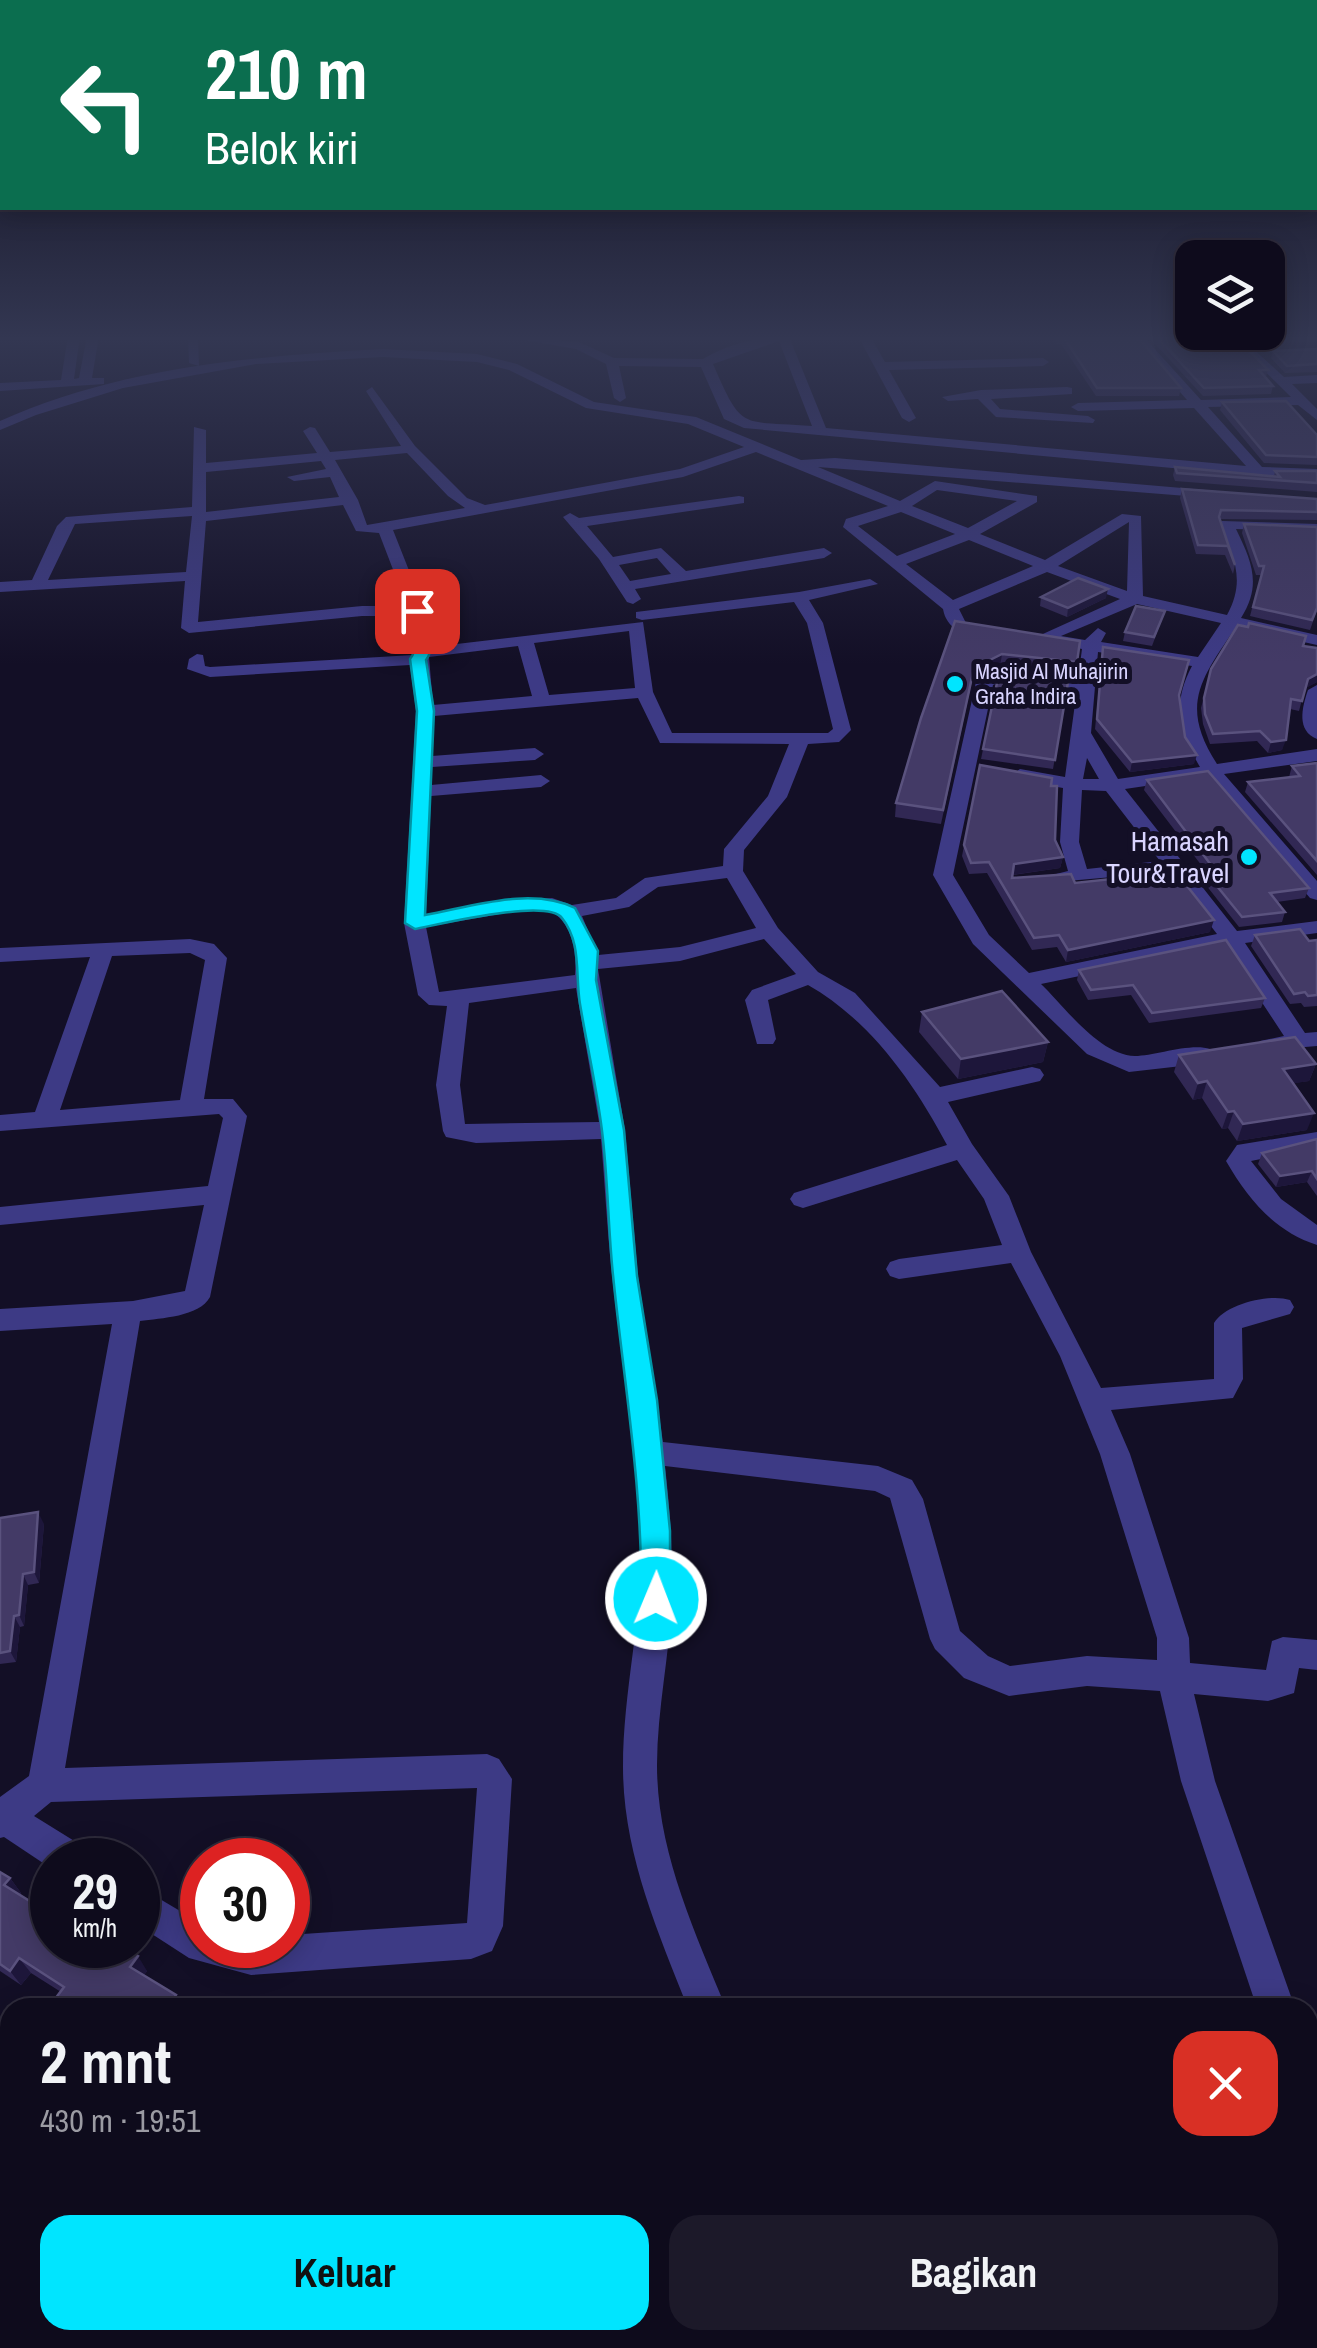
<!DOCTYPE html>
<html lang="id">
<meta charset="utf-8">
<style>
:root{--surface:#0e0b1c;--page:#1c1929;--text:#f1f3f6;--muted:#9b9ba3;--line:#2e2b3b;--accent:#00e5ff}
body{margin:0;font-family:"Archivo Narrow",sans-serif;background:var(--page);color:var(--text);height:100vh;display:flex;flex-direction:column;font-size:38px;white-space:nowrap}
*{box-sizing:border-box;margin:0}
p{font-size:32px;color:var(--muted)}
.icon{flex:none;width:55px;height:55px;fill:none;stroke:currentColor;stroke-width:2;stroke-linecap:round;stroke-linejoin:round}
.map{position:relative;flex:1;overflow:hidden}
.details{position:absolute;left:0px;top:1998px;width:1318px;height:352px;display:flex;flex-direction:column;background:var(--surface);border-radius:30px 30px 0 0;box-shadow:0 5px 25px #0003,0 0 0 2px var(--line)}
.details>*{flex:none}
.guide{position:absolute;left:0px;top:0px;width:1318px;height:210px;box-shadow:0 5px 25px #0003,0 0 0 2px var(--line);background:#0b6e4f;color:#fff;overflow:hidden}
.controls{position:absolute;left:1175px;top:240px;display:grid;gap:20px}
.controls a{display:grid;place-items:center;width:110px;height:110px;border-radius:20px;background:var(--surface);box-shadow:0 5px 25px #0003,0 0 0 2px var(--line);font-size:50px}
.speed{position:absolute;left:30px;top:1838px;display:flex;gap:20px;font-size:50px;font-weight:700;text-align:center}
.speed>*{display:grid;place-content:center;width:130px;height:130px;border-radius:50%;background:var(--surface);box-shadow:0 5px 25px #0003,0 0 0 2px var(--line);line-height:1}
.speed small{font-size:25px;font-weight:400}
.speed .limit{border:15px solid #d22;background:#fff;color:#111}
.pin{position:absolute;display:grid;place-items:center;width:85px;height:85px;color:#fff;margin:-42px;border-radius:20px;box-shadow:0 5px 15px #0006}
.me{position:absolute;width:110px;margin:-55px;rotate:1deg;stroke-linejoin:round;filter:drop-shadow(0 0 8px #0008)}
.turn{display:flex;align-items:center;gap:35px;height:210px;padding:0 40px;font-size:45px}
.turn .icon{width:130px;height:130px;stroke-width:2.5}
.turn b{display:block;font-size:70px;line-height:85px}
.round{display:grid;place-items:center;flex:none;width:105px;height:105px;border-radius:30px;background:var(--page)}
.summary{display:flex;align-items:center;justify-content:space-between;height:170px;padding:0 40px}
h1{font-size:60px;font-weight:700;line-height:75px}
.cta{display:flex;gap:20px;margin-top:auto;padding:20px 40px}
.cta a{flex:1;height:115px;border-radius:30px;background:var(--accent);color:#111;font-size:40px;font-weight:700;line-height:115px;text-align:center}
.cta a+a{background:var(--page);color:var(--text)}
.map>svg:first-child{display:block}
</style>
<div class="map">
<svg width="1317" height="2348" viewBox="0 0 1317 2348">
<rect width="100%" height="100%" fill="#130f26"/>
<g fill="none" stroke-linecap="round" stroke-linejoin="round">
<g fill="#3d3a85" fill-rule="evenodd">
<polygon points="68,336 80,336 74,379 79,378 87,336 99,336 92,378 104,378 104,384 0,391 0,383 61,380"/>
<polygon points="188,336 198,339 199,366 189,363"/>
<path d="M 502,336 L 579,342 L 614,358 L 703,359 C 728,343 764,336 793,336 L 790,339 L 826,428 L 1246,466 L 1194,408 L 1078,411 L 1071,407 L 1078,403 L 1187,400 L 1131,336 L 1143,336 L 1201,400 L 1291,397 L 1232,339 L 1239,336 L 1284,377 L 1317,375 L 1317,383 L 1292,384 L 1317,409 L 1317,420 L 1298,405 L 1208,407 L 1262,467 L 1317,469 L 1317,477 L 1237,474 L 744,428 L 724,419 L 701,367 L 619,366 L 626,398 L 620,402 L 614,398 L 606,364 L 576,349 ZM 779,341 L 812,426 C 740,420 743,433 713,364 Z"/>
<polygon points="858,336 870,336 885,362 1043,358 1049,362 1043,366 889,370 916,418 909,422 902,418"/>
<path d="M 383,349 L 477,354 L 517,364 L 594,402 L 696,417 L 801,460 L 835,458 L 1217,491 L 1217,497 L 1212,498 L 818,467 L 900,501 L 935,481 L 1037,496 L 1037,502 L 980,534 L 1045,560 L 1122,514 L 1141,516 L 1143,596 L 1227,615 C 1246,580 1234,558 1220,524 L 1222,521 L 1317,524 L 1317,532 L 1236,529 C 1252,562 1262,585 1241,618 L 1317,635 L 1317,645 L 1236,627 C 1201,679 1179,705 1217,764 L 1317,749 L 1317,761 L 1224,774 L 1317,881 L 1317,900 L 1310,898 L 1207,777 L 1125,789 L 1237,931 L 1317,921 L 1317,933 L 1245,943 L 1305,1033 L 1317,1032 L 1317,1046 L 1260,1051 L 1256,1046 L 1260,1041 L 1284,1036 L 1225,946 L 1041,984 C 1065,1007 1099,1055 1135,1056 C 1158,1056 1204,1037 1220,1055 L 1208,1063 L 1129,1072 L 1087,1054 L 973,944 L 933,875 L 976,682 L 1000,671 L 1078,679 L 1082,649 L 1034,638 L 1120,599 L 1047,572 L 959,609 L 966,623 L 990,627 L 990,635 C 969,637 947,632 943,609 L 843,527 L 846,519 L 888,506 L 756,452 L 683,477 L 393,530 L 425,611 L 431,647 L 643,622 L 653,692 L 672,733 L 828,733 L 833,729 L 807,623 L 794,602 L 642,620 L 636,618 L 636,612 L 799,592 L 870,579 L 878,584 L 809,600 L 823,623 L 851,730 L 839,742 L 808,744 L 787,797 L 744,850 L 743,871 L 778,928 L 818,972 L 855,993 L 940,1087 L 1032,1067 L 1040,1069 L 1044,1075 L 1040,1081 L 948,1102 L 972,1144 L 1009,1196 L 1031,1252 L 1101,1388 L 1214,1379 L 1214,1323 C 1225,1304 1270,1293 1290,1300 L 1294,1307 L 1290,1314 L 1242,1328 L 1243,1379 L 1233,1398 L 1111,1410 L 1130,1454 L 1189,1638 L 1190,1663 L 1266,1670 L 1272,1641 L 1283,1637 L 1317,1640 L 1317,1670 L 1299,1668 L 1294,1693 L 1268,1701 L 1194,1694 L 1215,1781 L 1295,2008 L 1257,2008 L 1181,1781 L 1160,1691 L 1087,1686 L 1009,1696 L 964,1678 L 935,1649 L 930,1639 L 890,1498 L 875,1491 L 665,1466 C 670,1510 673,1553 672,1597 C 670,1653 657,1709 657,1765 C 657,1851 694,1930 726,2008 L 688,2008 C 657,1930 623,1852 623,1767 C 623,1688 644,1611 642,1532 C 639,1445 621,1362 612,1275 C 607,1230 605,1184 601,1139 L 476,1143 L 446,1137 L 443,1131 L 436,1085 L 447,1006 L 429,1005 L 418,995 L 404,923 L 416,711 L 410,665 L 210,677 L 187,669 L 189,659 L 197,654 L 203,655 L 205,666 L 210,667 L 413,655 L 410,616 L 362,616 L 189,633 L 181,628 L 185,581 L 0,592 L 0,582 L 32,580 L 57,526 L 66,517 L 192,507 L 194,427 L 206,430 L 206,463 L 317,453 L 303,431 L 310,427 L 315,428 L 330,452 L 401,446 L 366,391 L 372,387 L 415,446 L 467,498 L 485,505 L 680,469 L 744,447 L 688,424 L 586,408 L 509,370 L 477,362 L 383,357 L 256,364 L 123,388 L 36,415 L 0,430 L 0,421 C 120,367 254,356 383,349 ZM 407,453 L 448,496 L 465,508 L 367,525 L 358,500 L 335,460 ZM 321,461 L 326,469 L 287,477 L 294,481 L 330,477 L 339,497 L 206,512 L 206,472 ZM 937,490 L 1017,501 L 968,528 L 912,506 ZM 343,505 L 356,531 L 379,533 L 407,606 L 362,606 L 198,622 L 206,521 ZM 901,512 L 955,534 L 897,556 L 858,526 ZM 192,516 L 186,572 L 48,580 L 75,524 ZM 1129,522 L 1127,591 L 1058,566 ZM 969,540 L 1033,566 L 953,600 L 906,564 ZM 1137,604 L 1221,623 L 1198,657 L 1101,642 L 1106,633 L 1098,628 L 1085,640 L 1061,636 ZM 629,631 L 635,688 L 549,695 L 534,643 ZM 518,646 L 532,696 L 433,705 L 429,657 ZM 1098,652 L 1192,666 C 1172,704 1178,730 1200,767 L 1118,779 L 1091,733 ZM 1002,681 L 1077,689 L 1065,777 L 1020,769 L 1011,775 L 1013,779 L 1063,788 L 1060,842 L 1068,871 L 1056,874 L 1056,882 L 1169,872 L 1217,934 L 1029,973 L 989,935 L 953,875 L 993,685 ZM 638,698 L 660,743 L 789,744 L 768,796 L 724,849 L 723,866 L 645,878 L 616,898 L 572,905 L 552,898 L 512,900 L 426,915 L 431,796 L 541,787 L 550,781 L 541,775 L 431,785 L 432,767 L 535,760 L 544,754 L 535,748 L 432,756 L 434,716 ZM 1087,758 L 1099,779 L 1083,779 ZM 1082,790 L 1106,791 L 1160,861 L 1087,869 L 1079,842 ZM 727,878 L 756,928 L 680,947 L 598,955 L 582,916 L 629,907 L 658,887 ZM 549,910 C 572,922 577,951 575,975 L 439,992 L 426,927 L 512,912 ZM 764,939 L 796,974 L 752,990 L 745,1000 L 757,1044 L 773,1044 L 776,1039 L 768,1000 L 808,985 C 871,1021 914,1083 947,1145 L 794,1193 L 790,1199 L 794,1205 L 803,1208 L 957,1160 L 984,1199 L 1002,1245 L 899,1259 L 890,1262 L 886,1269 L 890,1276 L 899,1279 L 1011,1263 L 1060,1356 L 1100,1454 L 1157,1638 L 1157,1660 L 1087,1656 L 1010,1666 L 988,1656 L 960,1631 L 923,1499 L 912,1480 L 878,1466 L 663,1442 L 638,1276 L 625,1130 L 598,969 L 680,961 ZM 576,988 L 599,1122 L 465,1124 L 460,1085 L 469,1003 Z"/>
<polygon points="1067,387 1072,388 1072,394 991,399 1000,409 1088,416 1095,420 1093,423 996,417 978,399 948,401 942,397 981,390"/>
<path d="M 739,496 L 744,497 L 744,503 L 587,526 L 613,557 L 661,548 L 686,571 L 824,548 L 832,553 L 824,558 L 635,589 L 641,599 L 633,604 L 627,602 L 599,559 L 563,517 L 570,513 L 579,518 ZM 657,558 L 671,574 L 630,581 L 619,565 Z"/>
<path d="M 1317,685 L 1317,739 C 1296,731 1302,707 1308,690 Z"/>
<path d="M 190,939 L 214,944 L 227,958 L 204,1099 L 233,1099 L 247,1116 L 210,1297 C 199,1317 161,1318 140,1321 L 65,1768 L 487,1754 L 499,1759 L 512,1779 L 503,1926 L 492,1951 L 471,1959 L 251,1975 L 189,1958 L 138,1925 L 138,1886 L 202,1924 L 202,1945 L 288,1945 L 288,1935 L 467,1923 L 477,1788 L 51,1802 L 34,1816 L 84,1847 L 89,1860 L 52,1860 L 52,1869 L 4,1837 L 0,1838 L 0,1797 L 29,1776 L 112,1324 L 0,1331 L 0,1309 L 133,1301 L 185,1291 L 204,1205 L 0,1225 L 0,1207 L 208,1186 L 223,1118 L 219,1114 L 0,1131 L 0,1115 L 35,1112 L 90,957 L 0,962 L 0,948 ZM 190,953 L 205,960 L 180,1100 L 60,1110 L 112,956 Z"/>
<path d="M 1317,1132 L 1317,1148 L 1251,1161 L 1281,1199 L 1317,1225 L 1317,1245 C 1274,1231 1248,1199 1226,1161 L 1237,1145 Z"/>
<polygon points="0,2028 10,2032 10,2072 0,2068"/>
<polygon points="1308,2078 1317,2082 1317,2145 1308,2141"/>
<polygon points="0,2117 10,2121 10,2163 0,2159"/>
<polygon points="10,2323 10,2340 43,2340 41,2348 0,2348 0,2339"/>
<rect x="477" y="2340" width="44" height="8"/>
<polygon points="884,2340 928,2340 930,2348 886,2348"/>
</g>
</g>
<g fill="#312854">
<polygon points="1051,336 1137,336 1181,388 1179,396 1096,396 1061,344 1057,344"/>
<polygon points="1148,336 1235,336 1268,370 1266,377 1273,386 1271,394 1203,396"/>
<polygon points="1246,336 1317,336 1317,342 1255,344"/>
<polygon points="1317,349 1317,372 1285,373 1271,358 1273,351"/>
<polygon points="1222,402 1317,435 1317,465 1264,463 1220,410"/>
<polygon points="1175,467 1274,476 1275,471 1317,471 1317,492 1175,481 1173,475"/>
<polygon points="1182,489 1317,499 1317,520 1219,519 1235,565 1233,574 1225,555 1196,554 1180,498"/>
<polygon points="1244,524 1317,610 1310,630 1250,616 1261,575 1256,575 1242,533"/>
<polygon points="1041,597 1106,598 1067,617 1040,606"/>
<polygon points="1165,611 1152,646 1123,641 1125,632"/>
<polygon points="955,621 1080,641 1075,675 1000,667 972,681 941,824 895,817 896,803"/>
<polygon points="1304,646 1317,648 1317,682 1305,688 1299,711 1290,709 1282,750 1268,753 1257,741 1210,744 1203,724 1201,708 1211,669"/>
<polygon points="1103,647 1179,696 1185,737 1194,764 1130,772 1095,729"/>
<polygon points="998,678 1068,682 1053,769 981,759"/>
<polygon points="1317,763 1317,875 1245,792 1248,782 1289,777 1292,766"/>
<polygon points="980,765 1051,786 1055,840 1063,857 1060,868 1012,875 1012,878 1075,883 1210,932 1066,962 1057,947 1032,950 987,873 969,874 962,856"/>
<polygon points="1147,780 1309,888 1305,898 1277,902 1285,912 1282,922 1239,927 1202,880 1205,870 1144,790"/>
<polygon points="1255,935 1309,941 1317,940 1317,1006 1304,1007 1301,1003 1290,1004 1251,946"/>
<polygon points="1079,970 1265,998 1261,1008 1149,1023 1131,995 1088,1000 1077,980"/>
<polygon points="922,1012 1048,1042 1043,1062 958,1079 919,1032"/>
<polygon points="1179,1055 1316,1064 1309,1081 1293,1083 1307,1130 1237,1141 1228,1128 1222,1129 1202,1098 1193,1100 1174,1072"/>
<polygon points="1317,1139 1317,1196 1307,1182 1276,1187 1258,1164 1262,1153"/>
<polygon points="0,1518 44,1524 39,1583 28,1585 24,1626 20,1627 16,1662 0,1664"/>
<polygon points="0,1872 10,1878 21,1893 20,1895 147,1971 144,1975 176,1995 184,2008 56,2008 52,2003 61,1992 31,1973 21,1985 0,1971"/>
</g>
<g fill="#1d163a">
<polygon points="1108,589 1106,598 1067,617 1068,608"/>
<polygon points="1002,654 1000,667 972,681 941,824 974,668"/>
<polygon points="1317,674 1317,682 1304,689 1308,679"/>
<polygon points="1286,740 1282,750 1268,753 1271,742"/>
<polygon points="1197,755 1194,764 1130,772 1132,762"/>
<polygon points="1063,857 1060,868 1011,875 1014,864"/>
<polygon points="1214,920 1210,932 1066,962 1068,950"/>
<polygon points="1048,1042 1043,1062 958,1079 961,1059"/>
<polygon points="1316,1064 1309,1081 1277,1086 1283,1069"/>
<polygon points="1207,1081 1202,1098 1193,1100 1198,1083"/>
<polygon points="1234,1111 1228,1128 1222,1129 1228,1112"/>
<polygon points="1314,1113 1307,1130 1237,1141 1243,1124"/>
<polygon points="1312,1171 1307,1182 1276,1187 1280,1176"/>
<polygon points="38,1512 44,1524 39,1583 34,1572"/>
<polygon points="23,1574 28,1585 24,1626 19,1615"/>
<polygon points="14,1616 20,1627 16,1662 10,1651"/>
<polygon points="10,1878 21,1893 15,1900 4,1885"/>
<polygon points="138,1956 147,1971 140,1981 130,1967"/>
<polygon points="19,1958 31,1973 21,1985 10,1971"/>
<polygon points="176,1995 184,2008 167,2008"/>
</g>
<g fill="#433a66" stroke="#5a527e" stroke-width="2.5">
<polygon points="1058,336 1137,336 1181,388 1097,388 1063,336"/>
<polygon points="1156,336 1235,336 1268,370 1259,370 1273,386 1204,388"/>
<polygon points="1317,349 1317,364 1287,366 1273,351"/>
<polygon points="1286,401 1317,435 1317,457 1266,455 1222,402"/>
<polygon points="1175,467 1280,477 1275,471 1317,471 1317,483 1177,473"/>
<polygon points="1182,489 1317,499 1317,512 1221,510 1219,517 1235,565 1228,546 1198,545"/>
<polygon points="1244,524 1317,527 1317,608 1312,620 1253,607 1264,566 1259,566"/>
<polygon points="1078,578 1108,589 1068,608 1041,597"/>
<polygon points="1136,606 1165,611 1154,637 1125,632"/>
<polygon points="955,621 1080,641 1077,662 1002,654 974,668 943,810 896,803 921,718"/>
<polygon points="1249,623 1306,636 1303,646 1317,648 1317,674 1308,679 1302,701 1291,699 1286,740 1271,742 1260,731 1213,734 1205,714 1204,698 1211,669 1238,625 1248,627"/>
<polygon points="1103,647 1189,660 1179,695 1185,737 1197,755 1132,762 1097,719"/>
<polygon points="1004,676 1068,682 1055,760 983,749 998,678"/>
<polygon points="1317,763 1317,861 1248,782 1300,776 1292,766"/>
<polygon points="980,765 1052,778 1051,786 1057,786 1055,840 1063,857 1014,864 1012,878 1071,874 1075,883 1176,872 1214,920 1068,950 1059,935 1034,938 989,862 971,863 964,845"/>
<polygon points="1208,771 1309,888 1270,893 1285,912 1242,917 1204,870 1214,869 1147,780"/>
<polygon points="1300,929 1309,941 1317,940 1317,995 1308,996 1305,992 1294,994 1255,935"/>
<polygon points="1226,940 1265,998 1152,1013 1133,985 1091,990 1079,970"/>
<polygon points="1002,991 1048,1042 961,1059 922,1012"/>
<polygon points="1295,1037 1316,1064 1283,1069 1314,1113 1243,1124 1234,1111 1228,1112 1207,1081 1198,1083 1179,1055"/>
<polygon points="1317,1139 1317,1179 1312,1171 1280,1176 1262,1153"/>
<polygon points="38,1512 34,1572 23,1574 19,1615 14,1616 10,1651 0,1653 0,1518"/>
<polygon points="0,1872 10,1878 4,1885 52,1915 52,1945 121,1945 138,1956 130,1967 176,1995 167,2008 58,2008 52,2003 64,1987 19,1958 10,1971 0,1964"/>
</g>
<linearGradient id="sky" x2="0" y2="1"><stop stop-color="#0a0815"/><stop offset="0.51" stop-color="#333752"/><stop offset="1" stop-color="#333752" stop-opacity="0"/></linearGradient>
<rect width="1317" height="664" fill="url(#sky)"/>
<path fill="#00e5ff" stroke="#0095a6" stroke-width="2.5" d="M 417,607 L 424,611 C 428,627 437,646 426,660 L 434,711 L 425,915 C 471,907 531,886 575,908 L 598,951 L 596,980 L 624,1130 L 637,1276 L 657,1400 L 670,1531 L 670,1599 L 666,1608 L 656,1612 L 646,1608 L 641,1599 C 643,1489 624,1384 613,1275 C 608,1227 608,1179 602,1131 C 597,1089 587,1046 580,1004 C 575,975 582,943 562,918 C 547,898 441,924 415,929 L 405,923 L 417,711 L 410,659 C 421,645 413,627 410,611 Z"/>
<g fill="#00e5ff" stroke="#130f26" stroke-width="4">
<circle cx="955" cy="684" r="10"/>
<circle cx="1249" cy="857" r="10"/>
</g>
<g text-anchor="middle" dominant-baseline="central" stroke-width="10" stroke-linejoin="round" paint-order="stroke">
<g font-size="22" fill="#d9d4ff" stroke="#130f26" text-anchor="start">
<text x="975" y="671">Masjid Al Muhajirin<tspan x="975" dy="25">Graha Indira</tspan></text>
</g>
<g font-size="28" fill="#d9d4ff" stroke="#130f26" text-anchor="end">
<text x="1229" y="841">Hamasah<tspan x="1229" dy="32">Tour&amp;Travel</tspan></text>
</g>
</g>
</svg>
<div class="controls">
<a><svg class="icon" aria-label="layers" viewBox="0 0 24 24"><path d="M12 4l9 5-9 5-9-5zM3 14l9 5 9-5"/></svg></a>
</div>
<div class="speed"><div>29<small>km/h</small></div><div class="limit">30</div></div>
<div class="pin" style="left:417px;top:611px;background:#d93025"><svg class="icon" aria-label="arrive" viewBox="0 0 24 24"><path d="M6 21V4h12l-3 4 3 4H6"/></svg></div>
<svg class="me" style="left:656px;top:1599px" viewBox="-20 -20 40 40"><circle r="17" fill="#00e5ff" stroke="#fff" stroke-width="3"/><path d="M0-11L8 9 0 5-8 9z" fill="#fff"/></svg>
<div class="guide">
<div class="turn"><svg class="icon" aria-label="left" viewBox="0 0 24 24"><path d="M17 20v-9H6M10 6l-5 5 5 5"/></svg><div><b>210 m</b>Belok kiri</div></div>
</div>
<section class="details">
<div class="summary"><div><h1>2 mnt</h1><p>430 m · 19:51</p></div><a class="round" style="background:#d93025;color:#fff"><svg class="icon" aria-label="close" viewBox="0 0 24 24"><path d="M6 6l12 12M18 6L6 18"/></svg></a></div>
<div class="cta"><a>Keluar</a><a>Bagikan</a></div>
</section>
</div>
